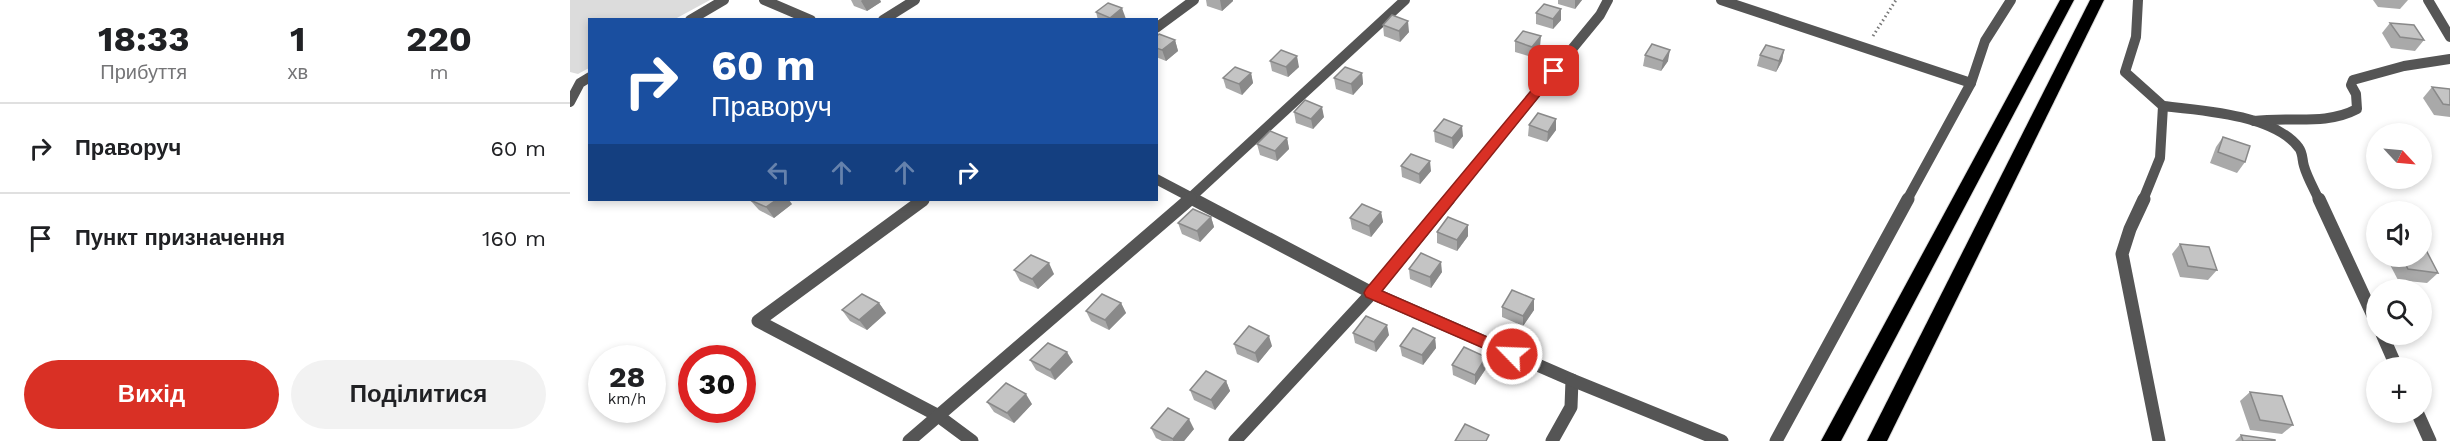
<!DOCTYPE html>
<html lang="uk">
<meta charset="utf-8">
<style>
:root{--surface:#fff;--page:#f2f2f2;--text:#202124;--muted:#757577;--line:#e0e0e0;--accent:#d93025}
body{margin:0;font-family:"Work Sans",sans-serif;background:var(--page);color:var(--text);height:100vh;display:flex;flex-direction:column;font-size:22px;white-space:nowrap}
*{box-sizing:border-box;margin:0}
p{font-size:20px;color:var(--muted)}
.icon{flex:none;width:33px;height:33px;fill:none;stroke:currentColor;stroke-width:2;stroke-linecap:round;stroke-linejoin:round}
.map{position:relative;flex:1;overflow:hidden}
.side{display:flex;flex-direction:column;background:var(--surface);width:570px}
.side>*{flex:none}
.hud{position:absolute;left:18px;top:18px;width:570px;height:183px;border-radius:0px;box-shadow:0 3px 9px #0003;background:#1a4fa0;color:#fff;overflow:hidden}
.needle{width:39px;rotate:116deg}
.tools{position:absolute;left:1796px;top:123px;display:grid;gap:12px}
.tools a{display:grid;place-items:center;width:66px;height:66px;border-radius:50%;background:var(--surface);box-shadow:0 3px 9px #0003;font-size:30px}
.speed{position:absolute;left:18px;top:345px;display:flex;gap:12px;font-size:30px;font-weight:700;text-align:center}
.speed>*{display:grid;place-content:center;width:78px;height:78px;border-radius:50%;background:var(--surface);box-shadow:0 3px 9px #0003;line-height:1}
.speed small{font-size:15px;font-weight:400}
.speed .limit{border:9px solid #d22;background:#fff;color:#111}
.pin{position:absolute;display:grid;place-items:center;width:51px;height:51px;color:#fff;margin:-26px;border-radius:12px;box-shadow:0 3px 9px #0006}
.me{position:absolute;width:66px;margin:-33px;rotate:294deg;stroke-linejoin:round;filter:drop-shadow(0 0 4px #0008)}
.turn{display:flex;align-items:center;gap:21px;height:126px;padding:0 24px;font-size:27px}
.turn .icon{width:78px;height:78px;stroke-width:2.5}
.turn b{display:block;font-size:42px;line-height:51px}
.lanes{display:flex;align-items:center;height:57px;padding:0 24px;background:#0003;justify-content:center;gap:30px;direction:ltr}
.lanes .off{opacity:.35}
.eta{display:flex;justify-content:space-evenly;align-items:center;height:102px;text-align:center}
.eta b{font-size:36px;font-weight:700;line-height:42px}
.button{display:flex;gap:12px;margin-top:auto;padding:12px 24px}
.button a{flex:1;height:69px;border-radius:36px;background:var(--accent);color:#fff;font-size:24px;font-weight:700;line-height:69px;text-align:center}
.button a+a{background:var(--page);color:var(--text)}
ul{padding:0;list-style:none}
li{display:flex;align-items:center;gap:18px;height:90px;padding:0 24px;border-top:2px solid var(--line)}
li div{flex:1}
li b{display:block;font-size:22px}
li em{font-style:normal}
main{display:flex;flex:1;min-height:0}
.map>svg:first-child{display:block}
</style>
<main>
<section class="side">
<div class="eta">
<div><b>18:33</b><p>Прибуття</p></div>
<div><b>1</b><p>хв</p></div>
<div><b>220</b><p>m</p></div>
</div>
<ul>
<li><svg class="icon" aria-label="right" viewBox="0 0 24 24"><path d="M7 20v-9h11M14 6l5 5-5 5"/></svg><div><b>Праворуч</b></div><em>60 m</em></li>
<li><svg class="icon" aria-label="arrive" viewBox="0 0 24 24"><path d="M6 21V4h12l-3 4 3 4H6"/></svg><div><b>Пункт призначення</b></div><em>160 m</em></li>
</ul>
<div class="button"><a>Вихід</a><a>Поділитися</a></div>
</section>
<div class="map">
<svg width="1880" height="441" viewBox="0 0 1880 441">
<rect width="100%" height="100%" fill="#fff"/>
<polygon fill="#dcdcdc" points="0,0 140,0 105,19 20,20 19,68 8,74 0,72"/>
<g fill="none" stroke-linecap="round" stroke-linejoin="round">
<defs>
<g id="trunk">
<polygon points="1490,0 1504,0 1271,441 1251,441"/>
<polygon points="1520,0 1534,0 1317,441 1297,441"/>
</g>
</defs>
<use href="#trunk" stroke="#dbdbdb" stroke-width="2"/>
<polyline stroke="#777" stroke-width="3" stroke-dasharray="1.5 3" stroke-linecap="butt" points="1303,36 1326,0"/>
<g stroke="#555" stroke-width="10">
<polyline points="194,0 241,20"/>
<polyline points="1151,0 1401,83"/>
<polyline points="1568,0 1566,37 1555,72 1593,106 1590,158 1573,200"/>
<polyline points="1858,0 1880,37"/>
<polyline points="120,20 154,0"/>
<polyline points="313,20 345,0"/>
<polyline points="586,28 624,0"/>
<polyline points="0,102 10,83 20,77"/>
<path d="M 1593,106 C 1631,110 1705,115 1729,148 C 1733,153 1732,160 1734,166 C 1737,177 1744,189 1749,200"/>
<path d="M 1684,121 C 1719,116 1755,126 1787,109 L 1786,94 L 1781,85 L 1783,80 L 1834,66 L 1880,59"/>
<polyline points="586,179 626,200"/>
<polyline points="618,200 835,0"/>
<polyline points="878,200 1030,15 1038,0"/>
<polyline points="1337,200 1401,83 1415,41 1441,0"/>
</g>
<g stroke="#555" stroke-width="13">
<polyline points="623,199 802,293 1002,380 1001,407 982,441"/>
<polyline points="1574,199 1560,229 1552,254 1589,441"/>
<polyline points="1749,199 1806,322"/>
<polyline points="353,200 188,321 367,415 402,441"/>
<polyline points="1812,334 1827,368"/>
<polyline points="1002,380 1152,441"/>
<polyline points="1847,412 1860,441"/>
<polyline points="339,441 620,199"/>
<polyline points="665,441 802,293 879,199"/>
<polyline points="1206,441 1338,199"/>
</g>
<use href="#trunk" fill="#000" fill-rule="evenodd"/>
</g>
<g fill="#a9a9a9">
<polygon points="281,0 310,0 311,2 297,11 284,6"/>
<polygon points="636,0 663,0 663,1 652,11 637,6"/>
<polygon points="988,0 1012,0 1005,9 988,4"/>
<polygon points="1803,0 1838,0 1830,9 1808,7"/>
<polygon points="526,12 556,19 555,20 528,20"/>
<polygon points="966,13 991,20 983,29 966,24"/>
<polygon points="1820,23 1854,40 1845,51 1821,48 1812,33"/>
<polygon points="813,25 839,32 830,42 814,36"/>
<polygon points="586,37 605,40 608,51 596,61 586,57"/>
<polygon points="945,41 970,47 962,57 945,52"/>
<polygon points="1214,50 1212,61 1206,72 1187,66 1190,55"/>
<polygon points="1075,55 1098,61 1091,71 1073,66"/>
<polygon points="700,61 729,67 718,77 702,71"/>
<polygon points="681,73 683,83 672,95 656,88 653,78"/>
<polygon points="792,73 793,84 783,95 766,89 764,78"/>
<polygon points="1862,87 1880,89 1880,117 1864,115 1853,98"/>
<polygon points="724,112 754,117 743,129 726,123"/>
<polygon points="986,119 986,130 977,142 958,136 959,125"/>
<polygon points="864,131 893,136 883,149 865,142"/>
<polygon points="1653,137 1675,162 1667,173 1640,163 1646,147"/>
<polygon points="717,138 719,149 707,161 690,155 687,144"/>
<polygon points="831,166 861,171 850,184 832,177"/>
<polygon points="180,200 222,204 204,218 189,210"/>
<polygon points="811,212 813,222 801,237 782,229 780,218"/>
<polygon points="641,217 644,227 630,242 612,234 608,223"/>
<polygon points="898,225 898,236 887,251 867,243 867,232"/>
<polygon points="1610,244 1647,270 1638,280 1610,277 1602,254"/>
<polygon points="1817,256 1851,256 1868,273 1857,283 1828,280 1816,257"/>
<polygon points="839,269 872,272 861,288 840,279"/>
<polygon points="444,270 484,274 468,289 450,281"/>
<polygon points="964,299 964,310 953,326 932,317 932,307"/>
<polygon points="309,303 316,313 297,330 280,321 272,310"/>
<polygon points="551,303 556,313 539,330 521,321 516,311"/>
<polygon points="783,333 819,335 806,352 785,343"/>
<polygon points="865,338 866,348 853,365 832,356 830,346"/>
<polygon points="664,344 702,346 688,363 667,354"/>
<polygon points="916,357 917,367 905,385 883,375 882,365"/>
<polygon points="460,360 503,362 485,380 466,370"/>
<polygon points="656,381 660,391 645,410 624,400 620,390"/>
<polygon points="1680,392 1723,425 1712,434 1680,430 1670,401"/>
<polygon points="417,402 462,404 444,423 424,412"/>
<polygon points="581,428 624,429 614,441 592,441 586,438"/>
<polygon points="1671,435 1705,441 1665,441"/>
</g>
<g fill="#898989">
<polygon points="292,0 310,0 311,2 297,11 291,1"/>
<polygon points="650,0 663,0 663,1 652,11"/>
<polygon points="1005,0 1012,0 1005,9"/>
<polygon points="552,8 556,19 555,20 541,20 540,18"/>
<polygon points="991,9 991,20 983,29 983,19"/>
<polygon points="838,21 839,32 830,42 829,31"/>
<polygon points="971,36 970,47 962,57 962,47"/>
<polygon points="605,40 608,51 596,61 592,50"/>
<polygon points="1100,50 1098,61 1091,71 1093,61"/>
<polygon points="1214,50 1212,61 1206,72 1209,61"/>
<polygon points="727,56 729,67 718,77 716,67"/>
<polygon points="681,73 683,83 672,95 669,84"/>
<polygon points="792,73 793,84 783,95 781,84"/>
<polygon points="752,107 754,117 743,129 741,119"/>
<polygon points="986,119 986,130 977,142 978,132"/>
<polygon points="892,126 893,136 883,149 882,138"/>
<polygon points="717,138 719,149 707,161 705,151"/>
<polygon points="860,161 861,171 850,184 849,174"/>
<polygon points="206,200 219,200 222,204 204,218 196,207"/>
<polygon points="811,212 813,222 801,237 799,226"/>
<polygon points="641,217 644,227 630,242 627,231"/>
<polygon points="898,225 898,236 887,251 887,240"/>
<polygon points="871,262 872,272 861,288 860,277"/>
<polygon points="479,263 484,274 468,289 462,279"/>
<polygon points="964,299 964,310 953,326 953,316"/>
<polygon points="309,303 316,313 297,330 289,320"/>
<polygon points="551,303 556,313 539,330 535,320"/>
<polygon points="817,325 819,335 806,352 804,342"/>
<polygon points="699,336 702,346 688,363 685,353"/>
<polygon points="865,338 866,348 853,365 852,355"/>
<polygon points="497,352 503,362 485,380 480,370"/>
<polygon points="916,357 917,367 905,385 905,375"/>
<polygon points="656,381 660,391 645,410 641,400"/>
<polygon points="456,394 462,404 444,423 437,413"/>
<polygon points="619,419 624,429 614,441 603,441 603,439"/>
</g>
<g fill="#c4c4c4" stroke="#898989" stroke-width="1.5">
<polygon points="538,3 552,8 540,18 526,12"/>
<polygon points="974,4 991,9 983,19 966,13"/>
<polygon points="822,15 838,21 829,31 813,25"/>
<polygon points="1820,23 1844,25 1854,40 1830,37"/>
<polygon points="953,31 971,36 962,47 945,41"/>
<polygon points="589,34 605,40 592,50 586,48 586,37"/>
<polygon points="1082,44 1100,50 1093,61 1075,55"/>
<polygon points="1196,45 1214,50 1209,61 1190,55"/>
<polygon points="711,50 727,56 716,67 700,61"/>
<polygon points="665,67 681,73 669,84 653,78"/>
<polygon points="775,67 792,73 781,84 764,78"/>
<polygon points="1862,87 1880,89 1880,105 1873,104"/>
<polygon points="735,100 752,107 741,119 724,112"/>
<polygon points="968,113 986,119 978,132 959,125"/>
<polygon points="874,119 892,126 882,138 864,131"/>
<polygon points="700,131 717,138 705,151 687,144"/>
<polygon points="1653,137 1680,146 1675,162 1648,152"/>
<polygon points="841,154 860,161 849,174 831,166"/>
<polygon points="180,200 206,200 196,207"/>
<polygon points="792,204 811,212 799,226 780,218"/>
<polygon points="623,209 641,217 627,231 608,223"/>
<polygon points="878,217 898,225 887,240 867,232"/>
<polygon points="1610,244 1639,247 1647,270 1618,266"/>
<polygon points="1851,250 1856,250 1868,273 1838,269 1831,256 1851,256"/>
<polygon points="851,253 871,262 860,277 839,269"/>
<polygon points="461,255 479,263 462,279 444,270"/>
<polygon points="942,290 964,299 953,316 932,307"/>
<polygon points="292,294 309,303 289,320 272,310"/>
<polygon points="532,294 551,303 535,320 516,311"/>
<polygon points="796,316 817,325 804,342 783,333"/>
<polygon points="679,326 699,336 685,353 664,344"/>
<polygon points="843,328 865,338 852,355 830,346"/>
<polygon points="478,343 497,352 480,370 460,360"/>
<polygon points="894,347 916,357 905,375 882,365"/>
<polygon points="636,371 656,381 641,400 620,390"/>
<polygon points="436,383 456,394 437,413 417,402"/>
<polygon points="1680,392 1712,396 1723,425 1690,420"/>
<polygon points="598,408 619,419 603,439 581,428"/>
<polygon points="895,424 919,435 916,441 885,441"/>
<polygon points="1671,435 1705,440 1705,441 1673,441"/>
</g>
<polygon fill="#d93025" stroke="#8d1f18" stroke-width="1.5" points="984,67 988,68 988,73 812,291 947,350 949,354 947,358 936,358 796,297 794,293 796,289 980,68"/>
</svg>
<div class="tools">
<a><svg class="needle" viewBox="-14 -14 28 28"><path d="M0-13l5 13h-10z" fill="#e53935"/><path d="M0 13l5-13h-10z" fill="#757577"/></svg></a>
<a><svg class="icon" aria-label="sound" viewBox="0 0 24 24"><path d="M4 9h4l5-4v14l-5-4H4zM17 9q2 3 0 6"/></svg></a>
<a><svg class="icon" aria-label="search" viewBox="0 0 24 24"><circle cx="10" cy="10" r="6"/><path d="M15 15l6 6"/></svg></a>
<a>+</a>
</div>
<div class="speed"><div>28<small>km/h</small></div><div class="limit">30</div></div>
<div class="pin" style="left:984px;top:71px;background:#d93025"><svg class="icon" aria-label="arrive" viewBox="0 0 24 24"><path d="M6 21V4h12l-3 4 3 4H6"/></svg></div>
<svg class="me" style="left:942px;top:354px" viewBox="-20 -20 40 40"><circle r="17" fill="#d93025" stroke="#fff" stroke-width="3"/><path d="M0-11L8 9 0 5-8 9z" fill="#fff"/></svg>
<div class="hud">
<div class="turn"><svg class="icon" aria-label="right" viewBox="0 0 24 24"><path d="M7 20v-9h11M14 6l5 5-5 5"/></svg><div><b>60 m</b>Праворуч</div></div>
<div class="lanes"><svg class="icon off" aria-label="left" viewBox="0 0 24 24"><path d="M17 20v-9H6M10 6l-5 5 5 5"/></svg><svg class="icon off" aria-label="ahead" viewBox="0 0 24 24"><path d="M12 20V5M6 11l6-6 6 6"/></svg><svg class="icon off" aria-label="ahead" viewBox="0 0 24 24"><path d="M12 20V5M6 11l6-6 6 6"/></svg><svg class="icon" aria-label="right" viewBox="0 0 24 24"><path d="M7 20v-9h11M14 6l5 5-5 5"/></svg></div>
</div>
</div>
</main>
